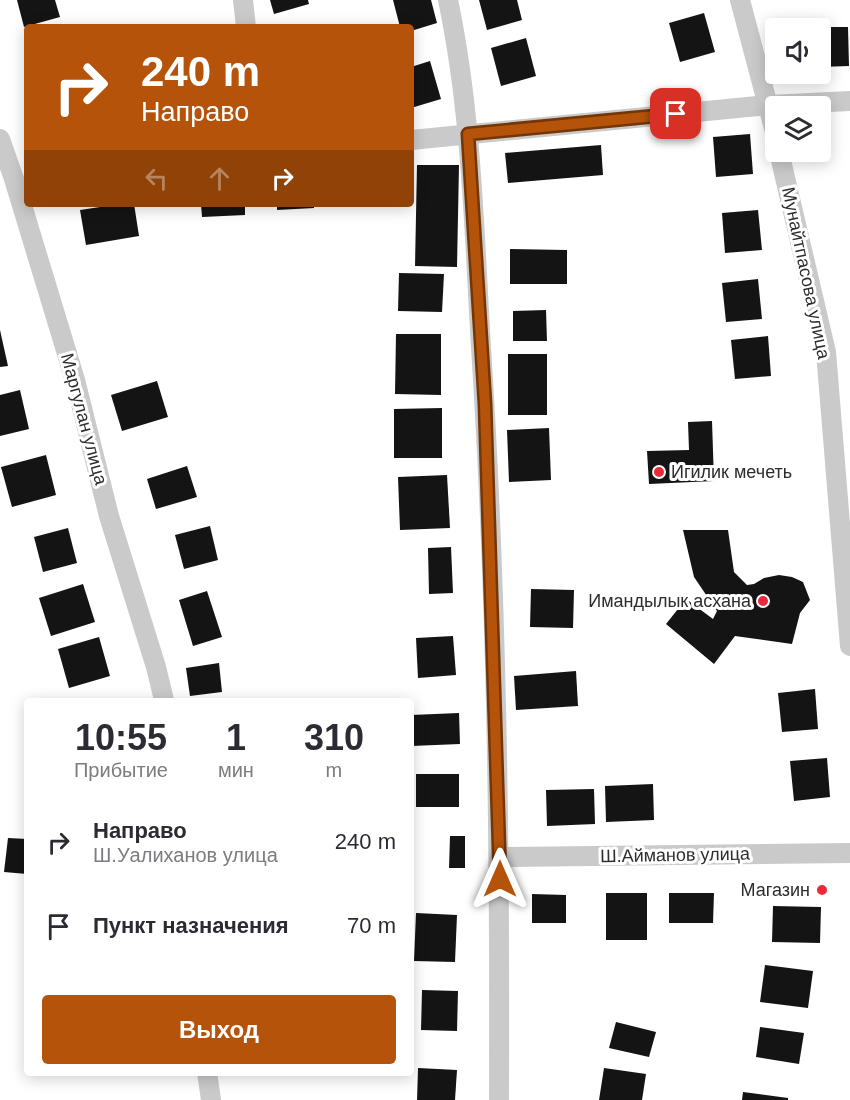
<!DOCTYPE html>
<html lang="ru">
<meta charset="utf-8">
<style>
:root{--surface:#fff;--page:#f2f2f3;--text:#2b2b33;--muted:#7c7c81;--accent:#b45309}
body{margin:0;font-family:Helvetica,sans-serif;background:var(--page);color:var(--text);height:100vh;display:flex;flex-direction:column;font-size:22px;white-space:nowrap}
*{box-sizing:border-box;margin:0}
p{font-size:20px;color:var(--muted)}
.icon{flex:none;width:33px;height:33px;fill:none;stroke:currentColor;stroke-width:2;stroke-linecap:round;stroke-linejoin:round}
.map{position:relative;flex:1;overflow:hidden}
.drawer{position:absolute;left:24px;top:698px;width:390px;height:378px;display:flex;flex-direction:column;background:var(--surface);border-radius:6px;box-shadow:0 3px 15px #0003}
.drawer>*{flex:none}
.hud{position:absolute;left:24px;top:24px;width:390px;height:183px;border-radius:6px;box-shadow:0 3px 15px #0003;background:#b45309;color:#fff;overflow:hidden}
.tools{position:absolute;left:765px;top:18px;display:grid;gap:12px}
.tools a{display:grid;place-items:center;width:66px;height:66px;border-radius:6px;background:var(--surface);box-shadow:0 3px 15px #0003;font-size:30px}
.pin{position:absolute;display:grid;place-items:center;width:51px;height:51px;color:#fff;margin:-26px;border-radius:12px;box-shadow:0 3px 9px #0006}
.me{position:absolute;width:66px;margin:-33px;rotate:0deg;stroke-linejoin:round;filter:drop-shadow(0 0 4px #0008)}
.turn{display:flex;align-items:center;gap:21px;height:126px;padding:0 18px;font-size:27px}
.turn .icon{width:78px;height:78px;stroke-width:2.5}
.turn b{display:block;font-size:42px;line-height:51px}
.lanes{display:flex;align-items:center;height:57px;padding:0 18px;background:#0003;justify-content:center;gap:30px;direction:ltr}
.lanes .off{opacity:.35}
.eta{display:flex;justify-content:space-evenly;align-items:center;height:102px;text-align:center}
.eta b{font-size:36px;font-weight:800;line-height:42px}
.button{display:flex;gap:12px;margin-top:auto;padding:12px 18px}
.button a{flex:1;height:69px;border-radius:6px;background:var(--accent);color:#fff;font-size:24px;font-weight:800;line-height:69px;text-align:center}
ul{padding:0;list-style:none}
li{display:flex;align-items:center;gap:18px;height:84px;padding:0 18px}
li div{flex:1}
li b{display:block;font-size:22px}
li em{font-style:normal}
.map>svg:first-child{display:block}
</style>
<div class="map">
<svg width="850" height="1100" viewBox="0 0 850 1100">
<rect width="100%" height="100%" fill="#fff"/>
<g fill="#141414">
<polygon points="17,0 55,0 60,17 24,27"/>
<polygon points="270,0 308,0 309,4 274,14"/>
<polygon points="393,0 431,0 437,23 411,31 411,27 400,27"/>
<polygon points="479,0 517,0 522,20 487,30"/>
<polygon points="704,13 715,52 680,62 669,23"/>
<polygon points="820,27 848,27 849,66 820,67"/>
<polygon points="526,38 536,76 501,86 491,48"/>
<polygon points="430,61 441,99 411,108 411,67"/>
<polygon points="750,134 753,174 716,177 713,137"/>
<polygon points="601,145 603,175 508,183 505,153"/>
<polygon points="417,165 459,165 457,267 415,266"/>
<polygon points="120,204 134,204 139,236 86,245 80,210"/>
<polygon points="201,204 245,204 245,215 202,217"/>
<polygon points="277,204 314,204 314,208 277,210"/>
<polygon points="758,210 762,250 725,253 722,213"/>
<polygon points="510,249 567,250 567,284 510,284"/>
<polygon points="399,273 444,274 442,312 398,311"/>
<polygon points="758,279 762,319 726,322 722,283"/>
<polygon points="546,310 547,341 513,341 513,311"/>
<polygon points="0,330 8,366 0,367"/>
<polygon points="396,334 441,334 441,395 395,394"/>
<polygon points="768,336 771,376 735,379 731,340"/>
<rect x="508" y="354" width="39" height="61"/>
<polygon points="157,381 168,417 122,431 111,395"/>
<polygon points="20,390 29,429 0,436 0,395"/>
<polygon points="442,408 442,458 394,458 394,409"/>
<polygon points="712,421 714,481 649,484 647,451 689,450 688,422"/>
<polygon points="549,428 551,480 509,482 507,430"/>
<polygon points="46,455 56,495 12,507 1,467"/>
<polygon points="187,466 197,497 156,509 147,479"/>
<polygon points="447,475 450,528 400,530 398,477"/>
<polygon points="210,526 218,560 184,569 175,535"/>
<polygon points="68,528 77,563 43,572 34,537"/>
<polygon points="683,530 728,530 734,572 747,585 754,584 764,578 779,575 792,577 803,582 810,600 800,613 792,644 735,636 714,664 666,624 686,599 713,619 717,611 694,577"/>
<polygon points="451,547 453,593 429,594 428,548"/>
<polygon points="83,584 95,622 51,636 39,598"/>
<polygon points="531,589 574,590 573,628 530,627"/>
<polygon points="207,591 222,637 193,646 179,600"/>
<polygon points="453,636 456,675 418,678 416,638"/>
<polygon points="99,637 110,676 69,688 58,649"/>
<polygon points="219,663 222,692 190,696 186,668"/>
<polygon points="576,671 578,706 516,710 514,676"/>
<polygon points="815,689 818,729 782,732 778,693"/>
<polygon points="459,713 460,744 411,746 411,715"/>
<polygon points="827,758 830,797 794,801 790,761"/>
<rect x="416" y="774" width="43" height="33"/>
<polygon points="653,784 654,820 606,822 605,786"/>
<polygon points="594,789 595,824 547,826 546,790"/>
<polygon points="450,836 465,836 465,868 449,868"/>
<polygon points="8,838 27,839 27,874 4,872"/>
<rect x="606" y="893" width="41" height="47"/>
<polygon points="669,893 714,893 713,923 669,923"/>
<polygon points="532,894 566,895 566,923 532,923"/>
<polygon points="773,906 821,907 820,943 772,942"/>
<polygon points="416,913 457,915 455,962 414,961"/>
<polygon points="765,965 813,971 808,1008 760,1002"/>
<polygon points="422,990 458,991 457,1031 421,1030"/>
<polygon points="616,1022 656,1032 649,1057 609,1048"/>
<polygon points="760,1027 804,1033 799,1064 756,1057"/>
<polygon points="418,1068 457,1070 455,1100 417,1100"/>
<polygon points="604,1068 646,1074 642,1100 599,1100"/>
<polygon points="743,1092 788,1098 788,1100 742,1100"/>
</g>
<g fill="none" stroke-linecap="round" stroke-linejoin="round">
<g stroke="#cacaca" stroke-width="20">
<polyline points="243,0 246,27"/>
<path d="M 448,0 C 472,114 474,231 481,347 C 497,597 500,849 499,1100"/>
<polyline points="740,0 776,136"/>
<polyline points="0,139 14,179 75,380 109,516 156,667 164,700"/>
<polyline points="411,140 768,105 850,101"/>
<polyline points="779,152 826,352 850,646"/>
<polyline points="500,857 850,853"/>
<polyline points="207,1072 211,1100"/>
</g>
</g>
<g fill="none" stroke-linecap="round" stroke-linejoin="round">
<defs>
<polyline id="route" points="500,879 485,404 468,134 676,114"/>
</defs>
<use href="#route" stroke="#753606" stroke-width="15"/>
<use href="#route" stroke="#b45309" stroke-width="10"/>
</g>
<g fill="#ea2a3a" stroke="#fff" stroke-width="2">
<circle cx="659" cy="472" r="6"/>
<circle cx="763" cy="601" r="6"/>
<circle cx="822" cy="890" r="6"/>
</g>
<g text-anchor="middle" dominant-baseline="central" stroke-width="6" stroke-linejoin="round" paint-order="stroke">
<g font-size="18" fill="#2d2d2d" stroke="#fff">
<text transform="translate(806 273) rotate(78)">Мунайтпасова улица</text>
<text transform="translate(84 419) rotate(75)">Маргулан улица</text>
<text transform="translate(675 855) rotate(-1)">Ш.Айманов улица</text>
</g>
<g font-size="18" fill="#2d2d2d" stroke="#fff" text-anchor="end">
<text x="671" y="472" text-anchor="start">Игилик мечеть</text>
<text x="751" y="601">Имандылык асхана</text>
<text x="810" y="890">Магазин</text>
</g>
</g>
</svg>
<div class="tools">
<a><svg class="icon" aria-label="sound" viewBox="0 0 24 24"><path d="M4 9h4l5-4v14l-5-4H4zM17 9q2 3 0 6"/></svg></a>
<a><svg class="icon" aria-label="layers" viewBox="0 0 24 24"><path d="M12 4l9 5-9 5-9-5zM3 14l9 5 9-5"/></svg></a>
</div>
<div class="pin" style="left:676px;top:114px;background:#d93025"><svg class="icon" aria-label="arrive" viewBox="0 0 24 24"><path d="M6 21V4h12l-3 4 3 4H6"/></svg></div>
<svg class="me" style="left:500px;top:879px" viewBox="-20 -20 40 40"><path d="M0-17L14 15 0 8-14 15z" fill="#b45309" stroke="#fff" stroke-width="4"/></svg>
<div class="hud">
<div class="turn"><svg class="icon" aria-label="right" viewBox="0 0 24 24"><path d="M7 20v-9h11M14 6l5 5-5 5"/></svg><div><b>240 m</b>Направо</div></div>
<div class="lanes"><svg class="icon off" aria-label="left" viewBox="0 0 24 24"><path d="M17 20v-9H6M10 6l-5 5 5 5"/></svg><svg class="icon off" aria-label="ahead" viewBox="0 0 24 24"><path d="M12 20V5M6 11l6-6 6 6"/></svg><svg class="icon" aria-label="right" viewBox="0 0 24 24"><path d="M7 20v-9h11M14 6l5 5-5 5"/></svg></div>
</div>
<section class="drawer">
<div class="eta">
<div><b>10:55</b><p>Прибытие</p></div>
<div><b>1</b><p>мин</p></div>
<div><b>310</b><p>m</p></div>
</div>
<ul>
<li><svg class="icon" aria-label="right" viewBox="0 0 24 24"><path d="M7 20v-9h11M14 6l5 5-5 5"/></svg><div><b>Направо</b><p>Ш.Уалиханов улица</p></div><em>240 m</em></li>
<li><svg class="icon" aria-label="arrive" viewBox="0 0 24 24"><path d="M6 21V4h12l-3 4 3 4H6"/></svg><div><b>Пункт назначения</b></div><em>70 m</em></li>
</ul>
<div class="button"><a>Выход</a></div>
</section>
</div>
